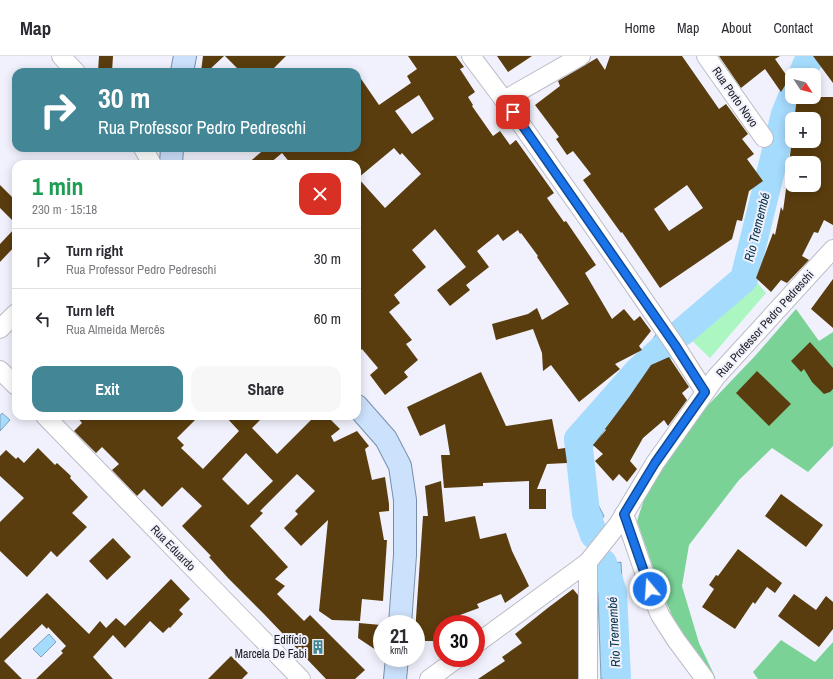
<!DOCTYPE html>
<meta charset="utf-8">
<style>
:root{--surface:#fff;--page:#f7f7f7;--text:#2b2b33;--muted:#7c7c81;--line:#e1e1e2;--accent:#438696}
body{margin:0;font-family:"Archivo Narrow",sans-serif;background:var(--page);color:var(--text);height:100vh;display:flex;flex-direction:column;font-size:15px;white-space:nowrap}
*{box-sizing:border-box;margin:0}
p{font-size:13px;color:var(--muted)}
.icon{flex:none;width:22px;height:22px;fill:none;stroke:currentColor;stroke-width:2;stroke-linecap:round;stroke-linejoin:round}
.map{position:relative;flex:1;overflow:hidden}
.drawer{position:absolute;left:12px;top:104px;width:349px;height:260px;display:flex;flex-direction:column;background:var(--surface);border-radius:12px;box-shadow:0 2px 10px #0003}
.drawer>*{flex:none}
.banner{position:absolute;left:12px;top:12px;width:349px;height:84px;border-radius:12px;box-shadow:0 2px 10px #0003;background:#438696;color:#fff;overflow:hidden}
.needle{width:26px;rotate:126deg}
.tools{position:absolute;left:785px;top:12px;display:grid;gap:8px}
.tools a{display:grid;place-items:center;width:36px;height:36px;border-radius:8px;background:var(--surface);box-shadow:0 2px 10px #0003;font-size:20px}
.speed{position:absolute;left:373px;top:559px;display:flex;gap:8px;font-size:20px;font-weight:700;text-align:center}
.speed>*{display:grid;place-content:center;width:52px;height:52px;border-radius:50%;background:var(--surface);box-shadow:0 2px 10px #0003;line-height:1}
.speed small{font-size:10px;font-weight:400}
.speed .limit{border:6px solid #d22;background:#fff;color:#111}
.pin{position:absolute;display:grid;place-items:center;width:34px;height:34px;color:#fff;margin:-17px;border-radius:8px;box-shadow:0 2px 6px #0006}
.me{position:absolute;width:44px;margin:-22px;rotate:342deg;stroke-linejoin:round;filter:drop-shadow(0 0 3px #0008)}
.turn{display:flex;align-items:center;gap:14px;height:84px;padding:0 20px;font-size:18px}
.turn .icon{width:52px;height:52px;stroke-width:2.5}
.turn b{display:block;font-size:28px;line-height:34px}
.round{display:grid;place-items:center;flex:none;width:42px;height:42px;border-radius:12px;background:var(--page)}
.headline{display:flex;align-items:center;justify-content:space-between;height:68px;padding:0 20px}
h1{font-size:24px;font-weight:700;line-height:30px;color:#1e9e55}
.cta{display:flex;gap:8px;margin-top:auto;padding:8px 20px}
.cta a{flex:1;height:46px;border-radius:12px;background:var(--accent);color:#fff;font-size:16px;font-weight:700;line-height:46px;text-align:center}
.cta a+a{background:var(--page);color:var(--text)}
ul{padding:0;list-style:none}
li{display:flex;align-items:center;gap:12px;height:60px;padding:0 20px;border-top:1px solid var(--line)}
li div{flex:1}
li b{display:block;font-size:15px}
li em{font-style:normal}
header{display:flex;align-items:center;gap:24px;box-sizing:border-box;height:56px;padding:0 20px;background:var(--surface);border-bottom:1px solid var(--line)}
header strong{font-size:19px}
nav{display:flex;gap:22px;margin-inline-start:auto;font-size:14px}
.map>svg:first-child{display:block}
</style>
<header>
<strong>Map</strong>
<nav><a>Home</a><a>Map</a><a>About</a><a>Contact</a></nav>
</header>
<div class="map">
<svg width="833" height="623" viewBox="0 0 833 623">
<rect width="100%" height="100%" fill="#f0f1fc"/>
<polygon fill="#acf6c1" points="751,219 766,237 710,302 689,282"/>
<g fill="#7ad296">
<polygon points="796,253 819,285 833,276 833,390 808,416 772,392 739,424 689,489 682,530 699,587 716,623 682,582 662,537 637,465 648,431 692,366 755,300"/>
<polygon points="781,584 815,606 833,586 833,623 758,623 753,616"/>
</g>
<g fill="#a5dbfd" stroke="#7ca2ba">
<polygon points="657,277 664,290 586,400 592,437 604,460 591,480 584,461 577,396"/>
<polygon points="2,357 10,364 0,375 0,360"/>
<polygon points="621,506 627,623 601,623 597,511"/>
<polygon points="49,578 56,586 41,601 33,593"/>
</g>
<g fill="none" stroke-linecap="round" stroke-linejoin="round">
<g stroke="#a5dbfd" stroke-width="28">
<polyline points="802,19 808,5 812,0"/>
<polyline points="682,276 744,223 785,58 792,41"/>
<polyline points="594,479 586,457 578,383 638,315 662,293"/>
<polyline points="603,507 613,536 617,623"/>
</g>
</g>
<g fill="#5a3d0e" fill-rule="evenodd">
<polygon points="99,0 113,0 112,16 98,16"/>
<polygon points="203,0 224,0 207,16 201,16"/>
<polygon points="225,0 286,0 270,16 241,16"/>
<path d="M 408,0 L 456,0 L 464,11 L 460,13 L 475,36 L 468,41 L 473,49 L 472,50 L 493,80 L 500,75 L 510,89 L 516,84 L 554,137 L 547,142 L 564,166 L 566,165 L 596,209 L 585,217 L 612,263 L 624,253 L 634,265 L 640,260 L 651,275 L 639,290 L 642,294 L 615,308 L 620,313 L 579,346 L 551,309 L 543,315 L 542,297 L 533,273 L 496,284 L 492,268 L 528,258 L 537,252 L 542,264 L 569,248 L 537,201 L 538,200 L 521,177 L 520,178 L 518,174 L 503,185 L 498,178 L 477,195 L 489,211 L 466,229 L 470,234 L 450,250 L 437,234 L 466,211 L 435,173 L 412,194 L 426,211 L 394,239 L 400,247 L 389,256 L 412,284 L 406,288 L 418,304 L 404,316 L 408,321 L 385,339 L 370,319 L 378,312 L 362,293 L 357,298 L 357,108 L 291,108 L 282,97 L 269,108 L 247,108 L 266,92 L 357,92 L 357,17 L 379,49 L 411,27 L 407,20 L 417,13 ZM 419,39 L 434,63 L 412,78 L 395,55 ZM 394,92 L 400,99 L 402,97 L 421,118 L 385,152 L 358,122 Z"/>
<polygon points="497,0 532,0 508,16"/>
<path d="M 610,0 L 682,0 L 719,53 L 726,48 L 748,78 L 742,83 L 754,98 L 747,103 L 763,125 L 749,135 L 742,165 L 737,164 L 732,183 L 660,232 L 622,176 L 621,177 L 583,124 L 591,118 L 573,95 L 567,99 L 556,83 L 559,81 L 535,49 L 560,30 L 558,25 L 597,2 L 605,14 ZM 687,129 L 703,152 L 669,175 L 654,153 Z"/>
<polygon points="719,0 780,0 775,3 789,23 781,36 765,13 741,32"/>
<polygon points="813,0 833,0 833,27"/>
<path d="M 797,41 L 833,41 L 833,169 L 824,164 L 818,177 L 814,176 L 802,200 L 809,204 L 787,227 L 781,224 L 771,236 L 756,222 L 773,177 L 775,179 L 781,151 L 783,155 L 787,126 L 792,104 L 789,106 L 792,85 L 814,85 L 814,61 L 795,58 ZM 792,107 L 814,107 L 814,129 L 792,129 Z"/>
<polygon points="0,129 16,145 16,168 0,152"/>
<polygon points="16,171 16,189 0,206 0,188"/>
<polygon points="833,223 833,272 811,253"/>
<polygon points="810,286 833,312 833,333 830,336 824,338 812,326 804,313 801,316 791,305"/>
<polygon points="669,301 689,331 682,337 687,344 668,370 664,364 643,382 630,405 637,413 627,426 619,418 613,425 595,405 603,398 593,389 606,374 605,373 629,341 651,309"/>
<polygon points="757,315 791,348 769,370 736,337"/>
<polygon points="481,316 506,370 552,363 558,393 565,392 567,407 547,408 537,433 546,433 546,453 529,453 529,425 483,427 483,430 444,432 441,399 450,399 445,368 420,380 407,351"/>
<path d="M 76,360 L 199,360 L 177,382 L 184,389 L 181,392 L 203,413 L 239,375 L 225,360 L 264,360 L 252,372 L 277,398 L 315,360 L 327,360 L 340,373 L 331,380 L 334,386 L 357,375 L 369,390 L 365,393 L 372,424 L 385,421 L 389,448 L 389,455 L 379,456 L 384,484 L 387,484 L 383,545 L 362,543 L 360,565 L 332,564 L 319,555 L 328,464 L 301,490 L 284,472 L 298,458 L 295,455 L 315,435 L 297,418 L 260,455 L 263,457 L 250,470 L 288,511 L 275,523 L 285,530 L 277,538 L 304,565 L 310,559 L 365,614 L 355,623 L 326,623 L 263,557 L 228,522 L 209,501 L 211,500 L 182,470 L 202,450 L 182,431 L 162,451 L 144,433 L 137,440 L 112,414 L 119,408 L 102,391 L 96,397 L 74,375 L 82,367 ZM 246,397 L 273,425 L 248,449 L 222,423 Z"/>
<polygon points="38,392 55,409 57,407 71,420 70,422 88,441 72,457 87,471 57,501 51,495 27,521 0,495 0,466 24,442 0,420 0,400 6,394 16,403 18,401 24,407"/>
<polygon points="441,425 445,466 475,460 480,483 506,477 512,495 529,530 505,547 501,538 477,548 479,552 460,559 463,568 442,568 442,585 416,585 416,562 423,460 428,460 425,430"/>
<polygon points="781,438 823,469 806,491 765,460"/>
<polygon points="113,482 131,501 107,524 89,505"/>
<polygon points="738,493 782,527 775,537 767,531 755,548 753,546 735,573 702,551 714,533 709,529 716,519 718,520"/>
<polygon points="171,523 190,543 179,554 183,558 170,572 169,571 163,577 150,565 125,592 113,579 93,601 113,623 36,623 63,597 61,595 66,590 48,571 47,573 42,568 4,605 22,623 0,623 0,583 47,537 89,578 100,565 106,572 116,562 125,570"/>
<polygon points="573,533 578,539 578,623 478,623 505,605 502,601 522,587 515,578 549,551"/>
<polygon points="794,538 816,554 826,540 833,546 833,573 819,591 778,560"/>
<polygon points="359,567 381,569 379,596 358,582"/>
<polygon points="231,600 248,617 242,623 208,623"/>
</g>
<g fill="none" stroke-linecap="round" stroke-linejoin="round">
<defs>
<g id="minor">
<polyline points="61,0 76,16"/>
<polyline points="471,0 504,44 588,163 675,289 705,336"/>
<polyline points="706,0 764,82"/>
<polyline points="504,44 581,0"/>
<polyline points="143,92 152,108"/>
<polyline points="0,273 16,257"/>
<polyline points="0,314 16,330"/>
<polyline points="45,360 301,623"/>
<polyline points="624,458 653,542 660,559 676,584 705,623"/>
<polyline points="476,588 588,506 619,467 655,407 716,321 833,193"/>
<polyline points="429,623 458,602"/>
<polyline points="588,623 588,506"/>
</g>
<g id="major">
<polyline points="182,16 185,0"/>
<polyline points="171,108 172,92"/>
<polyline points="357,350 386,383 400,410 405,444 405,499 400,568"/>
<polyline points="395,623 397,602"/>
</g>
</defs>
<use href="#minor" stroke="#bcbcc7" stroke-width="20"/>
<use href="#major" stroke="#788fac" stroke-width="24"/>
<use href="#minor" stroke="#fff" stroke-width="18"/>
<use href="#major" stroke="#cce1fb" stroke-width="22"/>
</g>
<g fill="none" stroke-linecap="round" stroke-linejoin="round">
<defs>
<polyline id="route" points="513,56 675,289 705,336 655,407 624,458 650,533"/>
</defs>
<use href="#route" stroke="#114b97" stroke-width="10"/>
<use href="#route" stroke="#1a73e8" stroke-width="7"/>
</g>
<defs>
<symbol id="building-bare" viewBox="-9 -9 18 18"><path d="M-4-6H4V6H1V3H-1V6H-4ZM-2.5-4.3h1.7v1.8h-1.7ZM.8-4.3h1.7v1.8H.8ZM-2.5-1h1.7V.8h-1.7ZM.8-1h1.7V.8H.8Z" fill="#438696" stroke="#f0f1fc" stroke-width="2.5" paint-order="stroke"/></symbol>
</defs>
<g fill-rule="evenodd">
<use href="#building-bare" x="308" y="581" width="20" height="20"/>
</g>
<g text-anchor="middle" dominant-baseline="central" stroke-width="4" stroke-linejoin="round" paint-order="stroke">
<g font-size="12" fill="#1b1c1f" stroke="#f0f1fc">
<text transform="translate(735 41) rotate(55)">Rua Porto Novo</text>
<text transform="translate(765 268) rotate(-48)">Rua Professor Pedro Pedreschi</text>
<text transform="translate(173 492) rotate(46)">Rua Eduardo</text>
</g>
<g font-size="12" fill="#1b1c1f" stroke="#f0f1fc" text-anchor="end">
<text x="307" y="584">Edifício<tspan x="307" dy="14">Marcela De Fabi</tspan></text>
</g>
<g font-size="13" font-style="italic" fill="#08344a" stroke="#f0f1fc">
<text transform="translate(757 171) rotate(-76)">Rio Tremembé</text>
<text transform="translate(614 576) rotate(-93)">Rio Tremembé</text>
</g>
</g>
</svg>
<div class="tools">
<a><svg class="needle" viewBox="-14 -14 28 28"><path d="M0-13l5 13h-10z" fill="#e53935"/><path d="M0 13l5-13h-10z" fill="#7c7c81"/></svg></a>
<a>+</a>
<a>−</a>
</div>
<div class="speed"><div>21<small>km/h</small></div><div class="limit">30</div></div>
<div class="pin" style="left:513px;top:56px;background:#d93025"><svg class="icon" aria-label="arrive" viewBox="0 0 24 24"><path d="M6 21V4h12l-3 4 3 4H6"/></svg></div>
<svg class="me" style="left:650px;top:533px" viewBox="-20 -20 40 40"><circle r="17" fill="#1a73e8" stroke="#fff" stroke-width="3"/><path d="M0-11L8 9 0 5-8 9z" fill="#fff"/></svg>
<div class="banner">
<div class="turn"><svg class="icon" aria-label="right" viewBox="0 0 24 24"><path d="M7 20v-9h11M14 6l5 5-5 5"/></svg><div><b>30 m</b>Rua Professor Pedro Pedreschi</div></div>
</div>
<section class="drawer">
<div class="headline"><div><h1>1 min</h1><p>230 m · 15:18</p></div><a class="round" style="background:#d93025;color:#fff"><svg class="icon" aria-label="close" viewBox="0 0 24 24"><path d="M6 6l12 12M18 6L6 18"/></svg></a></div>
<ul>
<li><svg class="icon" aria-label="right" viewBox="0 0 24 24"><path d="M7 20v-9h11M14 6l5 5-5 5"/></svg><div><b>Turn right</b><p>Rua Professor Pedro Pedreschi</p></div><em>30 m</em></li>
<li><svg class="icon" aria-label="left" viewBox="0 0 24 24"><path d="M17 20v-9H6M10 6l-5 5 5 5"/></svg><div><b>Turn left</b><p>Rua Almeida Mercês</p></div><em>60 m</em></li>
</ul>
<div class="cta"><a>Exit</a><a>Share</a></div>
</section>
</div>
